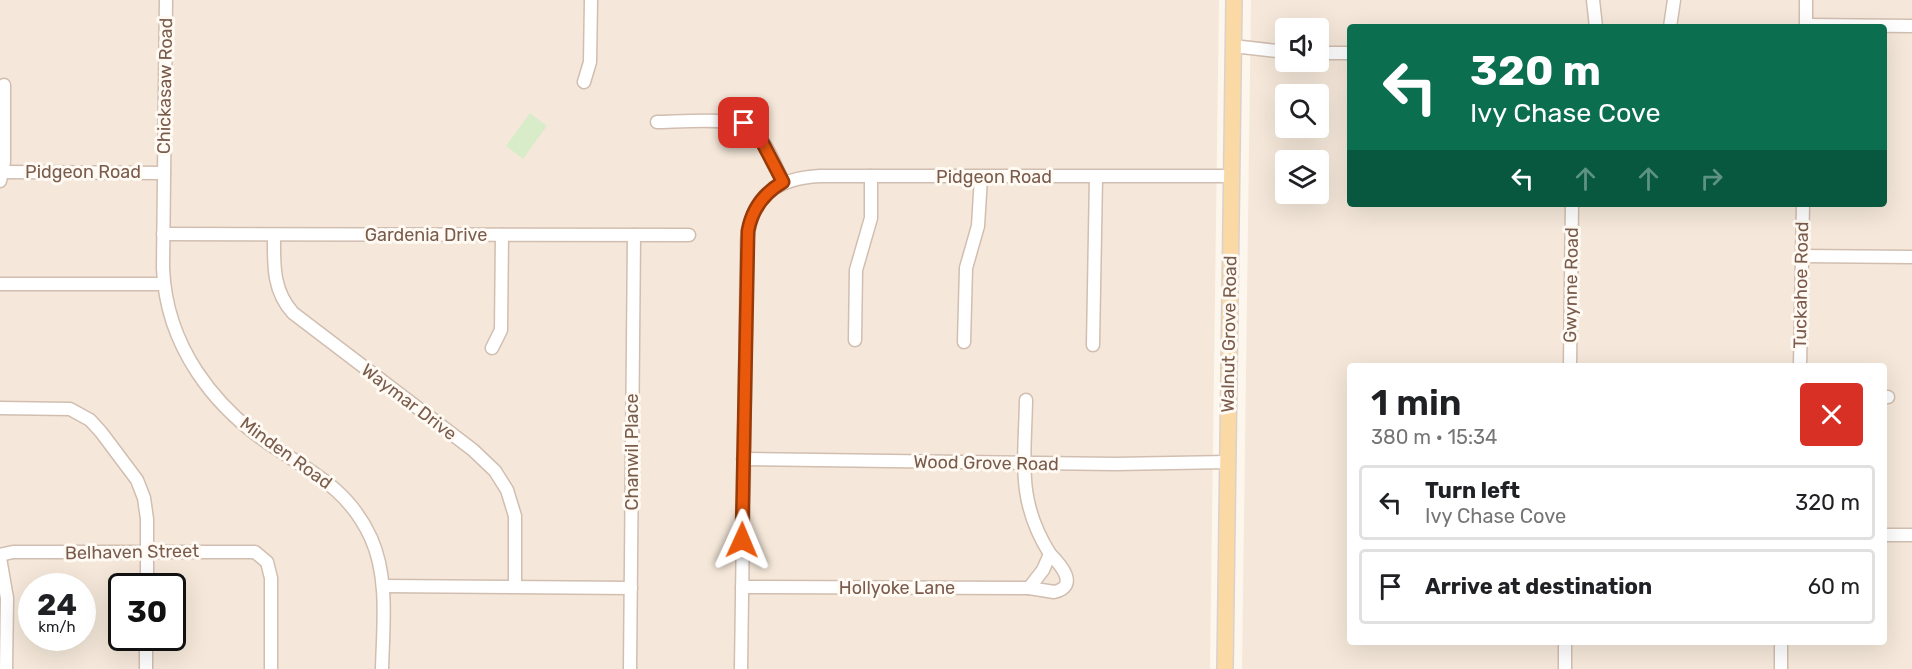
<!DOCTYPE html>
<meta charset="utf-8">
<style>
:root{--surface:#fff;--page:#f2f2f2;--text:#202124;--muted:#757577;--line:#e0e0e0}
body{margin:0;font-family:Rubik,sans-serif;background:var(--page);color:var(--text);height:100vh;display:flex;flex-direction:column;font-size:22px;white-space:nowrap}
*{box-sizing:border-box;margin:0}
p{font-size:20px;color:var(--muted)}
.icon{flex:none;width:33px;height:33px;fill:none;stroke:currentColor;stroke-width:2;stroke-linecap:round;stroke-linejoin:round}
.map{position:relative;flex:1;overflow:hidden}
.sheet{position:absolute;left:1347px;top:363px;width:540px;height:282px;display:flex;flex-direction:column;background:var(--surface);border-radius:6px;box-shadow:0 6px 24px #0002}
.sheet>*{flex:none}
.guide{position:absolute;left:1347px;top:24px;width:540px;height:183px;border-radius:6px;box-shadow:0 6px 24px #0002;background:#0b6e4f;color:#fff;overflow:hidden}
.buttons{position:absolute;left:1275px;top:18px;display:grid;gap:12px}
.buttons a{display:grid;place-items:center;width:54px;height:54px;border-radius:6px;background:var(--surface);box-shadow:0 6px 24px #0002;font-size:30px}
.speed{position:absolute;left:18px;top:573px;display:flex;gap:12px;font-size:30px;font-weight:700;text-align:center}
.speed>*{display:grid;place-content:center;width:78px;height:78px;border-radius:50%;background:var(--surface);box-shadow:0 6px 24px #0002;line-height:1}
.speed small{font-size:15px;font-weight:400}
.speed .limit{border:3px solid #111;border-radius:9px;background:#fff;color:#111}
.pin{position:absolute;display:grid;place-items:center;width:51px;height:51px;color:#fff;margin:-26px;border-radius:12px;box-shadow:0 3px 9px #0006}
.me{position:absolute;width:66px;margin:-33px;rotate:1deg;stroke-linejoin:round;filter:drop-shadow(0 0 4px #0008)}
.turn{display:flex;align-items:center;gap:21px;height:126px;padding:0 24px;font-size:27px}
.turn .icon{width:78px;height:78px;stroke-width:2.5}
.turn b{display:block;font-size:42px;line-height:51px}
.lanes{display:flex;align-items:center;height:57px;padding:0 24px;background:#0003;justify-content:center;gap:30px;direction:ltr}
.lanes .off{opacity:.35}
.round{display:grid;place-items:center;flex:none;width:63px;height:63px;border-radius:6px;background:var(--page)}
.overview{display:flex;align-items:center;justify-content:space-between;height:102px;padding:0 24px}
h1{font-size:36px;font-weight:600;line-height:45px}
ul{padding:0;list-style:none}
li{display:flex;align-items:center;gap:18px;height:75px;margin:0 12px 9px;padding:0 12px;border:3px solid var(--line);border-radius:6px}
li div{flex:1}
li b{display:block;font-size:22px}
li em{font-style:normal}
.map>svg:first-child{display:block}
</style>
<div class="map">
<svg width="1912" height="669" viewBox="0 0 1912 669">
<rect width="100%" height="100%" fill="#fdf6ec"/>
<g fill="#f5e8da" fill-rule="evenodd">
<path d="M 0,0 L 1219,0 L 1210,669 L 0,669 ZM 32,586 L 82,586 L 82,638 L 32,638 ZM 122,586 L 172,586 L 172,638 L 122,638 Z"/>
<path d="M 1251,0 L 1912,0 L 1912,669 L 1242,669 ZM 1350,27 L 1884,27 L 1884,204 L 1350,204 ZM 1286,28 L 1318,28 L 1318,62 L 1286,62 ZM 1286,94 L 1318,94 L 1318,128 L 1286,128 ZM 1286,160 L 1318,160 L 1318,194 L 1286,194 ZM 1350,366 L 1884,366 L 1884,642 L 1350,642 Z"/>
</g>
<polygon fill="#d8ecc9" points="530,113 547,126 523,159 506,146"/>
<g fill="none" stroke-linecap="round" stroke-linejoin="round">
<defs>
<g id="minor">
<path d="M 166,0 L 163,268 C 166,345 213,408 277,449 C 317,475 350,492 371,538 C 389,578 383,627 382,669"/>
<polyline points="1593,0 1596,27"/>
<polyline points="1806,25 1912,26"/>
<polyline points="1670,27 1674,0"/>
<polyline points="1806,27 1806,0"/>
<polyline points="1233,46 1286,52"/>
<polyline points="1318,53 1350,53"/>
<polyline points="584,82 590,62 591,0"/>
<path d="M 657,122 C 677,122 740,116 753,129 C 767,143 775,165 783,182"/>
<polyline points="3,172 164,173"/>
<polyline points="0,181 4,162 4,85"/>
<polyline points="163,234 689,235"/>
<path d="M 274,235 C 274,263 272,290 293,313 L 473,450 L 495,471 L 507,490 L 515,516 L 515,586"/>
<polyline points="1802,256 1912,257"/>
<polyline points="0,284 163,284"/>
<polyline points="855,340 856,270 871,218 871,176"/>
<polyline points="964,342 966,268 978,226 981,177"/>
<polyline points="1093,345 1096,177"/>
<polyline points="492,348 501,330 502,235"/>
<polyline points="1570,366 1572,204"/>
<polyline points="1800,366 1803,204"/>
<polyline points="1884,397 1888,397"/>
<polyline points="0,408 70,409 90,420 101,432 137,480 144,498 147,519 147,586"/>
<polyline points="743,459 1115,464 1228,462"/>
<polyline points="1884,535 1912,535"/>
<polyline points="0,555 13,552 255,552 267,562 271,578 271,669"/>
<polyline points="0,558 7,598 6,669"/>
<polyline points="383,586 631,588"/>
<path d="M 742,587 L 1029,588 L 1043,570 L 1050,554 C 1016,500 1025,461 1026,400"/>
<path d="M 1029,588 L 1054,592 C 1080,586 1060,564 1050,554"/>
<polyline points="1781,642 1781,669"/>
<polyline points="146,669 146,638"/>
<polyline points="630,669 634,235"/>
<path d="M 741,669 L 747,241 C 751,196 777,178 820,176 L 1231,176"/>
<polyline points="1565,669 1565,642"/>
</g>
<polyline id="major" points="1225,669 1234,0"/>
</defs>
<use href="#minor" stroke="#d1beb0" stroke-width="15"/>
<use href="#major" stroke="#dad1cd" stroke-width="18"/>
<use href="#minor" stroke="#fff" stroke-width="12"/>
<use href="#major" stroke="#fbd9a5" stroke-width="15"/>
</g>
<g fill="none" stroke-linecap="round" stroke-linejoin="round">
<defs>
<path id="route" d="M 742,540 L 748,231 C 752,209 764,193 783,182 L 759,136 L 744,123"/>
</defs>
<use href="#route" stroke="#983908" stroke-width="15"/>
<use href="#route" stroke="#ea580c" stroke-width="10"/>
</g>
<g text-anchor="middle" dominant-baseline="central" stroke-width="6" stroke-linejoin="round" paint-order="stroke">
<g font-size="18" fill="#7a5c4d" stroke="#fffaf3">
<text transform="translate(165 86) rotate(-89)">Chickasaw Road</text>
<text x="83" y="172">Pidgeon Road</text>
<text x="994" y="177">Pidgeon Road</text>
<text x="426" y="235">Gardenia Drive</text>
<text transform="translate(1571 285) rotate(-89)">Gwynne Road</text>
<text transform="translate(1801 285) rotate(-89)">Tuckahoe Road</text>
<text transform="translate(1229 334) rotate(-89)">Walnut Grove Road</text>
<text transform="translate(409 402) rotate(37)">Waymar Drive</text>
<text transform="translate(632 452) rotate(-90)">Chanwil Place</text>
<text transform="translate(286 453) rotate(36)">Minden Road</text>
<text transform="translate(986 463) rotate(1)">Wood Grove Road</text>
<text transform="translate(132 552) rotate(-1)">Belhaven Street</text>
<text x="897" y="588">Hollyoke Lane</text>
</g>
</g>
</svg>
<div class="buttons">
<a><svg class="icon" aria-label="sound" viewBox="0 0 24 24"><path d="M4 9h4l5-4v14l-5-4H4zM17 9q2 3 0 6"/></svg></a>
<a><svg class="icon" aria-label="search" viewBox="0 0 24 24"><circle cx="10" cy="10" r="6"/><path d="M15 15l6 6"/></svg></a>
<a><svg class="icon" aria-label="layers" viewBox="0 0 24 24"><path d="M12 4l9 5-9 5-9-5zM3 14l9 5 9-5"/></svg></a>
</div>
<div class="speed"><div>24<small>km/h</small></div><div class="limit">30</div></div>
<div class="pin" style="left:744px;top:123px;background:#d93025"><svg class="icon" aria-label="arrive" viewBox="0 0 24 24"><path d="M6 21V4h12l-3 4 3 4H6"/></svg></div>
<svg class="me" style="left:742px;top:540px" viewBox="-20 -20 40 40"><path d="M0-17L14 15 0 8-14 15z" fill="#ea580c" stroke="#fff" stroke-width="4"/></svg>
<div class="guide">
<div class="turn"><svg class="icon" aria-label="left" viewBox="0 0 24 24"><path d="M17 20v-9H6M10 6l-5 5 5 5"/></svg><div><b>320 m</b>Ivy Chase Cove</div></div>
<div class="lanes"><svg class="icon" aria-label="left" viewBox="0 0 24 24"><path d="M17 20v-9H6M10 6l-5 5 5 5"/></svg><svg class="icon off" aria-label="ahead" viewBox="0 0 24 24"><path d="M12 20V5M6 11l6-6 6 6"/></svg><svg class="icon off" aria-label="ahead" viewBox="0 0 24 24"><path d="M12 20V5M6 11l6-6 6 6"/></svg><svg class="icon off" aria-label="right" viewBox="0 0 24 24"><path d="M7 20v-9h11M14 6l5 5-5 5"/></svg></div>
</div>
<section class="sheet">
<div class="overview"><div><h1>1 min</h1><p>380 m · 15:34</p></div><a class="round" style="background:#d93025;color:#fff"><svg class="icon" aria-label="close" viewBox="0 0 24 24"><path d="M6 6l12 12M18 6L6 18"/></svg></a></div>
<ul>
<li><svg class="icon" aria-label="left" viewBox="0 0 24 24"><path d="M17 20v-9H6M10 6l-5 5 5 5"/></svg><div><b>Turn left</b><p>Ivy Chase Cove</p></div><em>320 m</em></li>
<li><svg class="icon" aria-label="arrive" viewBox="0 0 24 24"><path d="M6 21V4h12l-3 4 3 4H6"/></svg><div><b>Arrive at destination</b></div><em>60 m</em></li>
</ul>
</section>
</div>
